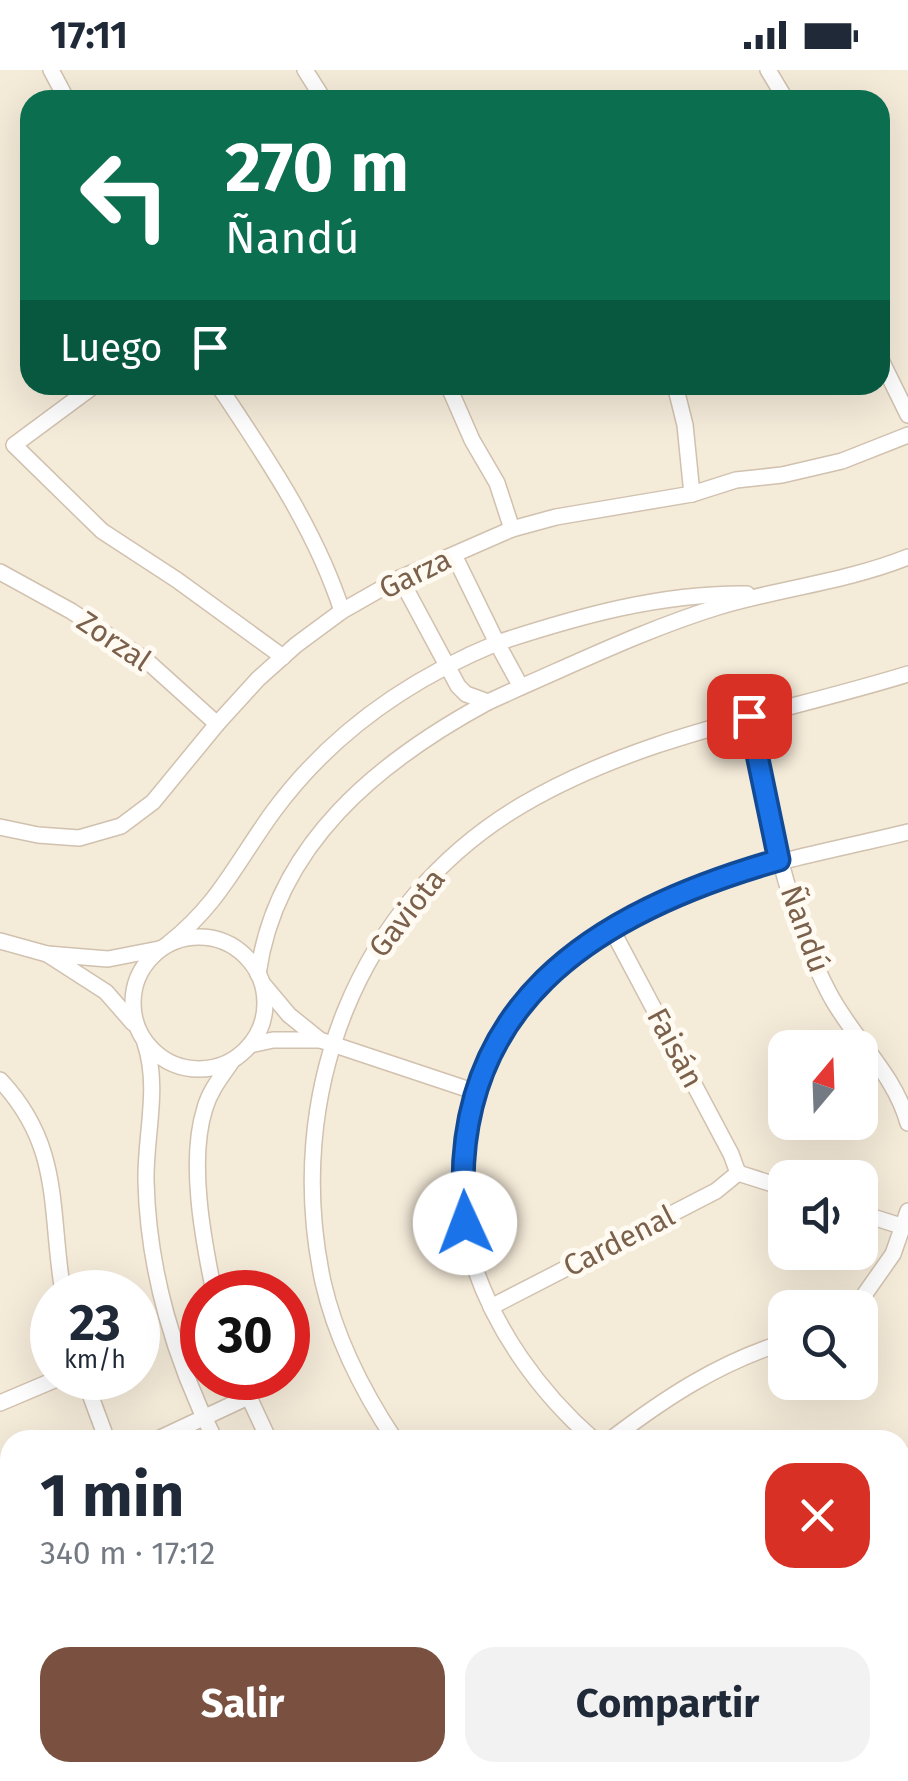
<!DOCTYPE html>
<html lang="es">
<meta charset="utf-8">
<style>
:root{--surface:#fff;--page:#f2f2f3;--text:#1f2937;--muted:#747a83;--accent:#7a5141}
body{margin:0;font-family:"Fira Sans",sans-serif;background:var(--page);color:var(--text);height:100vh;display:flex;flex-direction:column;font-size:38px;white-space:nowrap}
*{box-sizing:border-box;margin:0}
p{font-size:32px;color:var(--muted)}
.icon{flex:none;width:55px;height:55px;fill:none;stroke:currentColor;stroke-width:2;stroke-linecap:round;stroke-linejoin:round}
.map{position:relative;flex:1;overflow:hidden}
.sheet{position:absolute;left:0px;top:1360px;width:910px;height:352px;display:flex;flex-direction:column;background:var(--surface);border-radius:30px 30px 0 0;box-shadow:0 10px 40px #0002}
.sheet>*{flex:none}
.guide{position:absolute;left:20px;top:20px;width:870px;height:305px;border-radius:30px;box-shadow:0 10px 40px #0002;background:#0b6e4f;color:#fff;overflow:hidden}
.needle{width:65px;rotate:19deg}
.controls{position:absolute;left:768px;top:960px;display:grid;gap:20px}
.controls a{display:grid;place-items:center;width:110px;height:110px;border-radius:20px;background:var(--surface);box-shadow:0 10px 40px #0002;font-size:50px}
.speed{position:absolute;left:30px;top:1200px;display:flex;gap:20px;font-size:50px;font-weight:700;text-align:center}
.speed>*{display:grid;place-content:center;width:130px;height:130px;border-radius:50%;background:var(--surface);box-shadow:0 10px 40px #0002;line-height:1}
.speed small{font-size:25px;font-weight:400}
.speed .limit{border:15px solid #d22;background:#fff;color:#111}
.pin{position:absolute;display:grid;place-items:center;width:85px;height:85px;color:#fff;margin:-42px;border-radius:20px;box-shadow:0 5px 15px #0006}
.me{position:absolute;width:110px;margin:-55px;rotate:358deg;stroke-linejoin:round;filter:drop-shadow(0 0 8px #0008)}
.turn{display:flex;align-items:center;gap:35px;height:210px;padding:0 40px;font-size:45px}
.turn .icon{width:130px;height:130px;stroke-width:2.5}
.turn b{display:block;font-size:70px;line-height:85px}
.then{display:flex;align-items:center;height:95px;padding:0 40px;background:#0003;gap:20px;font-size:38px}
.round{display:grid;place-items:center;flex:none;width:105px;height:105px;border-radius:30px;background:var(--page)}
.headline{display:flex;align-items:center;justify-content:space-between;height:170px;padding:0 40px}
h1{font-size:60px;font-weight:700;line-height:75px}
.cta{display:flex;gap:20px;margin-top:auto;padding:20px 40px}
.cta a{flex:1;height:115px;border-radius:30px;background:var(--accent);color:#fff;font-size:40px;font-weight:700;line-height:115px;text-align:center}
.cta a+a{background:var(--page);color:var(--text)}
.status{display:flex;justify-content:space-between;align-items:center;height:70px;padding:0 50px;background:var(--surface);direction:ltr}
.status svg{height:28px;fill:currentColor}
.map>svg:first-child{display:block}
</style>
<div class="status"><b>17:11</b><svg viewBox="0 0 49 12"><path d="M0 12V9h3v3zM5 12V6h3v6zM10 12V3h3v9zM15 12V0h3v12zM26 1h20v11H26zM47 4h2v5h-2z"/></svg></div>
<div class="map">
<svg width="908" height="1711" viewBox="0 0 908 1711">
<rect width="100%" height="100%" fill="#fdf8eb"/>
<path fill="#f5ebd9" fill-rule="evenodd" d="M 0,0 L 908,0 L 908,1711 L 0,1711 ZM 30,30 L 880,30 L 880,315 L 30,315 ZM 785,978 L 860,978 L 860,1052 L 785,1052 ZM 785,1108 L 860,1108 L 860,1182 L 785,1182 ZM 52,1222 L 138,1222 L 138,1308 L 52,1308 ZM 202,1222 L 288,1222 L 288,1308 L 202,1308 ZM 785,1238 L 860,1238 L 860,1312 L 785,1312 ZM 10,1370 L 900,1370 L 900,1702 L 10,1702 Z"/>
<g fill="none" stroke-linecap="round" stroke-linejoin="round">
<g stroke="#a4cddb" stroke-width="4">
<polyline points="900,1393 908,1387"/>
<polyline points="604,1711 605,1702"/>
</g>
<defs>
<g id="minor">
<polyline points="51,0 67,30"/>
<polyline points="305,0 324,30"/>
<polyline points="768,0 786,30"/>
<polyline points="880,288 908,345"/>
<polyline points="95,315 14,375 102,461 177,510 283,587"/>
<path d="M 218,315 C 266,387 315,458 342,541"/>
<polyline points="448,315 472,370 497,413 512,459"/>
<polyline points="675,315 685,355 692,424"/>
<path d="M 454,485 L 497,573 C 579,546 661,523 747,524"/>
<polyline points="0,502 71,541 146,590 217,654"/>
<path d="M 521,617 C 587,588 652,557 721,536 C 783,518 848,511 908,487"/>
<path d="M 749,647 C 769,739 784,836 828,921 C 851,967 894,1002 908,1053"/>
<polyline points="0,757 38,765 79,768 121,756 153,732 217,654 258,609 296,575 342,541 400,508 512,459 556,447 692,424 736,410 782,405 842,391 908,365"/>
<circle cx="199" cy="933" r="66"/>
<polyline points="0,871 47,884"/>
<path d="M 168,874 C 219,834 236,793 273,742 C 331,663 407,610 497,573 L 521,617 L 488,632 L 466,624 L 458,616 L 400,508"/>
<path d="M 258,904 C 276,774 379,691 488,632"/>
<polyline points="263,914 289,945 320,970"/>
<polyline points="133,953 106,922 47,884 108,889 159,879"/>
<path d="M 145,973 C 160,1017 145,1066 146,1111 C 148,1201 175,1291 215,1370"/>
<polyline points="250,975 273,970 320,970 473,1021"/>
<path d="M 0,1010 C 63,1077 49,1140 63,1222"/>
<polyline points="738,1103 785,1118"/>
<polyline points="860,1143 904,1157"/>
<path d="M 214,1222 C 203,1169 188,1090 205,1038 C 210,1020 222,1006 232,991"/>
<polyline points="491,1237 716,1121 738,1103 731,1084 611,858"/>
<polyline points="855,1238 893,1184 908,1141"/>
<polyline points="84,1308 107,1370"/>
<polyline points="240,1308 269,1370"/>
<polyline points="0,1333 59,1308"/>
<polyline points="156,1370 248,1327"/>
<path d="M 395,1370 C 363,1322 336,1269 323,1212 C 283,1026 356,833 522,735 C 641,665 778,644 908,604"/>
<path d="M 594,1370 C 539,1322 494,1259 472,1189 C 436,1072 488,941 586,873 C 682,806 797,789 908,762"/>
<path d="M 610,1370 C 665,1328 718,1293 785,1272"/>
<polyline points="900,1575 908,1568"/>
<polyline points="0,1627 10,1622"/>
<polyline points="0,1686 10,1681"/>
<polyline points="377,1702 383,1711"/>
<polyline points="787,1702 819,1711"/>
<polyline points="887,1702 908,1710"/>
<polyline points="852,1711 855,1702"/>
</g>
</defs>
<use href="#minor" stroke="#d1c1af" stroke-width="18"/>
<polyline stroke="#dabea4" stroke-width="2.5" stroke-dasharray="2.5 8" stroke-linecap="butt" points="762,1711 767,1702"/>
<use href="#minor" stroke="#fff" stroke-width="15"/>
</g>
<g fill="none" stroke-linecap="round" stroke-linejoin="round">
<defs>
<path id="route" d="M 465,1153 C 444,936 593,843 779,790 L 749,646"/>
</defs>
<use href="#route" stroke="#114b97" stroke-width="25"/>
<use href="#route" stroke="#1a73e8" stroke-width="18"/>
</g>
<g text-anchor="middle" dominant-baseline="central" stroke-width="10" stroke-linejoin="round" paint-order="stroke">
<g font-size="30" fill="#7b614c" stroke="#fffbf2">
<text transform="translate(415 504) rotate(-26)">Garza</text>
<text transform="translate(114 571) rotate(34)">Zorzal</text>
<text transform="translate(407 843) rotate(-52)">Gaviota</text>
<text transform="translate(805 859) rotate(70)">Ñandú</text>
<text transform="translate(675 978) rotate(62)">Faisán</text>
<text transform="translate(619 1171) rotate(-27)">Cardenal</text>
</g>
</g>
</svg>
<div class="controls">
<a><svg class="needle" viewBox="-14 -14 28 28"><path d="M0-13l5 13h-10z" fill="#e53935"/><path d="M0 13l5-13h-10z" fill="#747a83"/></svg></a>
<a><svg class="icon" aria-label="sound" viewBox="0 0 24 24"><path d="M4 9h4l5-4v14l-5-4H4zM17 9q2 3 0 6"/></svg></a>
<a><svg class="icon" aria-label="search" viewBox="0 0 24 24"><circle cx="10" cy="10" r="6"/><path d="M15 15l6 6"/></svg></a>
</div>
<div class="speed"><div>23<small>km/h</small></div><div class="limit">30</div></div>
<div class="pin" style="left:749px;top:646px;background:#d93025"><svg class="icon" aria-label="arrive" viewBox="0 0 24 24"><path d="M6 21V4h12l-3 4 3 4H6"/></svg></div>
<svg class="me" style="left:465px;top:1153px" viewBox="-20 -20 40 40"><circle r="19" fill="#fff"/><path d="M0-13L10 11 0 6-10 11z" fill="#1a73e8"/></svg>
<div class="guide">
<div class="turn"><svg class="icon" aria-label="left" viewBox="0 0 24 24"><path d="M17 20v-9H6M10 6l-5 5 5 5"/></svg><div><b>270 m</b>Ñandú</div></div>
<div class="then">Luego<svg class="icon" aria-label="arrive" viewBox="0 0 24 24"><path d="M6 21V4h12l-3 4 3 4H6"/></svg></div>
</div>
<section class="sheet">
<div class="headline"><div><h1>1 min</h1><p>340 m · 17:12</p></div><a class="round" style="background:#d93025;color:#fff"><svg class="icon" aria-label="close" viewBox="0 0 24 24"><path d="M6 6l12 12M18 6L6 18"/></svg></a></div>
<div class="cta"><a>Salir</a><a>Compartir</a></div>
</section>
</div>
